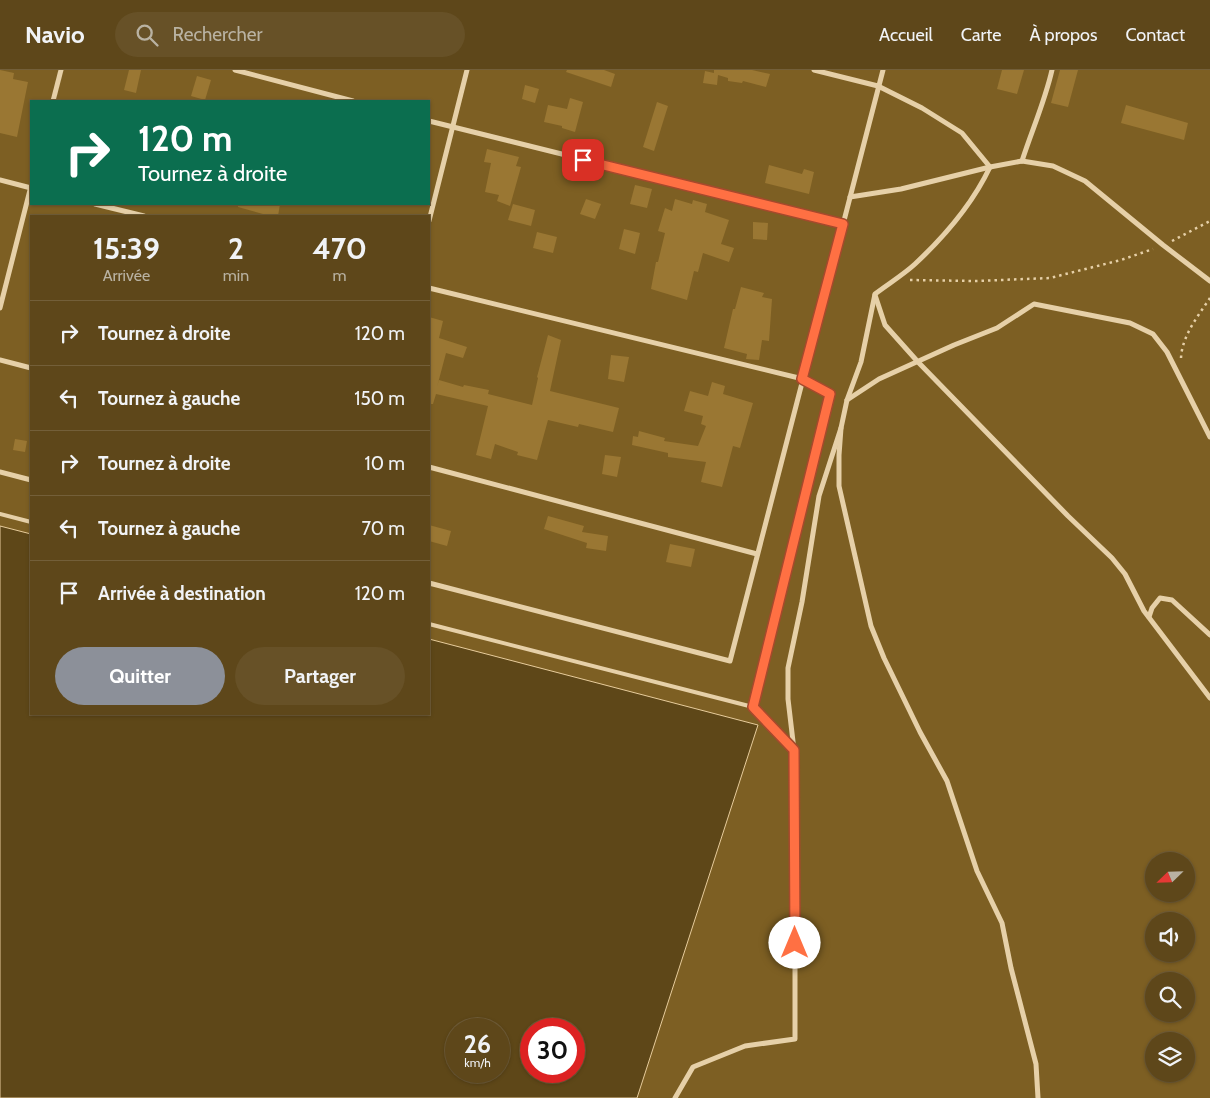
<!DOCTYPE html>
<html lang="fr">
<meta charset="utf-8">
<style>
:root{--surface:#5e471a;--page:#675127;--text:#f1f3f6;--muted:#b9b2a2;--line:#735f39;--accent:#8c9099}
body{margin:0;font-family:Cabin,sans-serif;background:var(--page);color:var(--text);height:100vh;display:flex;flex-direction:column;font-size:19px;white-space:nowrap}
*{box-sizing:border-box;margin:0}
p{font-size:16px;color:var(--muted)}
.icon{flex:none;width:28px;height:28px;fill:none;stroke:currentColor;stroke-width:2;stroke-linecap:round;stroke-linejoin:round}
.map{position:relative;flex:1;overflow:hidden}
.drawer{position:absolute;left:30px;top:145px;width:400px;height:500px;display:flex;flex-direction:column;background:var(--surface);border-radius:0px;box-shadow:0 1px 4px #0004,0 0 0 1px var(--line)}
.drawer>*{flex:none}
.hud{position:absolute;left:30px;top:30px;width:400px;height:105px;border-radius:0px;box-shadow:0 1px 4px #0004,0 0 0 1px var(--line);background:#0b6e4f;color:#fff;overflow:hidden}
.needle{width:32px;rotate:247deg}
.buttons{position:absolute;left:1145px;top:782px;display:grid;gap:10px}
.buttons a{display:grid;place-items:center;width:50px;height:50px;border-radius:50%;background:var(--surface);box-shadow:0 1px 4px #0004,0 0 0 1px var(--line);font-size:25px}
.speed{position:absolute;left:445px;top:948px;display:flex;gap:10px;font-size:25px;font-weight:700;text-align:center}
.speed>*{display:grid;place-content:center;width:65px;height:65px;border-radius:50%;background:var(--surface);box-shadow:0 1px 4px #0004,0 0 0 1px var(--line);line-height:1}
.speed small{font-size:12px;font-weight:400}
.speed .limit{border:8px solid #d22;background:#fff;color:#111}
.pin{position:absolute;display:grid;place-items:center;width:42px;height:42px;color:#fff;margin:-21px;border-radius:10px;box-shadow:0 2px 8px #0006}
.me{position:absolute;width:55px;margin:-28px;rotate:0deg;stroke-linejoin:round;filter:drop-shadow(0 0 4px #0008)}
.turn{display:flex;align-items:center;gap:18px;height:105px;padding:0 25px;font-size:22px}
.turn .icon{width:65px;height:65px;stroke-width:2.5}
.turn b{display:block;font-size:35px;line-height:42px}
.eta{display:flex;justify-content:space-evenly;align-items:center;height:85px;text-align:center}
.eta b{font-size:30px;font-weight:700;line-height:35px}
.button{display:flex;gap:10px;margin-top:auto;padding:10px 25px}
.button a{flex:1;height:58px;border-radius:30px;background:var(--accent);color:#fff;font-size:20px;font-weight:700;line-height:58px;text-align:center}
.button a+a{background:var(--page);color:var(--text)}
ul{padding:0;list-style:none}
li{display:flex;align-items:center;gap:15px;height:65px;padding:0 25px;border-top:1px solid var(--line)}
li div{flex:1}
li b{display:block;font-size:19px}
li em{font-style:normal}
header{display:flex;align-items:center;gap:30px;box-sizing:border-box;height:70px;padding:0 25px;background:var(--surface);border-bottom:1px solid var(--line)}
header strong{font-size:24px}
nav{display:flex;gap:28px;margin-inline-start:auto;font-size:18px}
.search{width:350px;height:45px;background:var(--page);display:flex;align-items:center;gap:12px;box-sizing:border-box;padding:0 18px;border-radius:28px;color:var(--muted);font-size:19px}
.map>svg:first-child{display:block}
</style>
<header>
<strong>Navio</strong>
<div class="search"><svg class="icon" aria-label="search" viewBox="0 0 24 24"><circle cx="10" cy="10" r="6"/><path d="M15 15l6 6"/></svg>Rechercher</div>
<nav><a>Accueil</a><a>Carte</a><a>À propos</a><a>Contact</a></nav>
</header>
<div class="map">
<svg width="1210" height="1028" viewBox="0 0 1210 1028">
<rect width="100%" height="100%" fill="#7d5f23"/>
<path fill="#5e4718" stroke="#e7cc9c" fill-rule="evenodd" d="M 0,456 L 31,464 L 31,644 L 429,644 L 429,569 L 758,655 L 637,1028 L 0,1028 ZM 456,959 L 499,959 L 499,1001 L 456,1001 ZM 531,959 L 574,959 L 574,1001 L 531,1001 Z"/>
<g fill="#9a7733">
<polygon points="0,0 14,3 13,9 28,12 17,67 0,63"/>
<polygon points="129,0 141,0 136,23 124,20"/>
<polygon points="567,0 604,0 615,4 611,17 566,2"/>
<polygon points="714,0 752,0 770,4 766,17 743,11 742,13 728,11 728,8 718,5 717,15 703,13 705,1 714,3"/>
<polygon points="1002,0 1024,0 1017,24 997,19"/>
<polygon points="1060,0 1078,0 1068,37 1051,33"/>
<polygon points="197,6 211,10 205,30 191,26"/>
<polygon points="525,15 539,19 535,33 522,29"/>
<polygon points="570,28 583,32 575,62 562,58 562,56 544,52 548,35 567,39"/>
<polygon points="657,32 668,36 654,81 643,77"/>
<polygon points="1126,35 1188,53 1184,70 1121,53"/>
<polygon points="487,79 519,87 516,96 521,97 510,136 497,131 499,125 485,122 491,93 484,92"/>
<polygon points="769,95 802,104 804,99 814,102 809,124 765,113"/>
<polygon points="635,115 652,119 647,138 630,134"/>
<polygon points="586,129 601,134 595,149 580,144"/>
<polygon points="675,129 692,134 693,130 707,134 705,142 729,150 721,174 734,178 729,192 703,183 698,202 694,201 687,230 651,219 656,192 658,192 665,163 658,161 665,138 672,141"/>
<polygon points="238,134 280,134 278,146 270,146 238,137"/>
<polygon points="513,134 535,140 531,156 508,150"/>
<polygon points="753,152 768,153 767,170 753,169"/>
<polygon points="624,159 640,163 635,184 619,179"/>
<polygon points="537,162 557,167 553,183 533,178"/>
<polygon points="741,217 764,223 762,227 772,229 769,271 762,270 759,290 746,289 747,284 724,278 733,239 735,239"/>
<polygon points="429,247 443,251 439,268 467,277 463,288 446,283 437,317 439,310 463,317 464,315 489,320 488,324 532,335 538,308 537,307 548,265 561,270 550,321 619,338 613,362 579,354 578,357 548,350 537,390 517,385 518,382 495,374 491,389 476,385 488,336 436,324 433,334 429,334"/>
<polygon points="611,285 629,287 624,312 608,309"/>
<polygon points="712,312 725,316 723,324 753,333 740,378 733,376 722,417 701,412 706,392 668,387 668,383 632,375 633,366 638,367 639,361 665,368 664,371 698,376 706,356 701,354 703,346 684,341 690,321 708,326"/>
<polygon points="15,369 27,371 25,382 13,380"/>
<polygon points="605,385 621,387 617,407 602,404"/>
<polygon points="548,446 584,456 582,462 608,466 606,481 586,478 587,473 544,459"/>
<polygon points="429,455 451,461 447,476 429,471"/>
<polygon points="670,474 695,479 691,497 666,492"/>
</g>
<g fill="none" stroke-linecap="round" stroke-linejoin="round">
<g stroke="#e6d0a8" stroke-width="2.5" stroke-dasharray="2.5 4" stroke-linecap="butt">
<polyline points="1172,171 1210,151"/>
<polyline points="910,210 976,211 1050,208 1121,190 1153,179"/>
<path d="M 1181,288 C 1182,266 1198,246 1210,228"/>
</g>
<g stroke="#e6d0a8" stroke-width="4">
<polyline points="0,444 31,452"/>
<polyline points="429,554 753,637"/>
</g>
<g stroke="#e6d0a8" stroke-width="5">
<polyline points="235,0 353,31"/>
<polyline points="814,0 878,16 922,38 962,63 990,97"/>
<polyline points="53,31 61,0"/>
<polyline points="429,51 843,154"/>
<path d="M 1022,91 C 1032,60 1045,31 1052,0"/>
<polyline points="0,110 31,118"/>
<polyline points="850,127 901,119 990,97 1022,91 1053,96 1085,111 1163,175 1210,211"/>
<polyline points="95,134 144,146"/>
<polyline points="429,151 467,0"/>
<polyline points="429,218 803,309 830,324 753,637 795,680 795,969 745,976 693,997 675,1028"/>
<polyline points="875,225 885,255 918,292 1068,446 1112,488 1125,504 1144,541 1210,628"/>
<polyline points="0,238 31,116"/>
<polyline points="0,290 31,298"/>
<polyline points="847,330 879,309 954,275 997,258 1034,234 1130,253 1153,264 1167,282 1210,367"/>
<polyline points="841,358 839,385 839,416 871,556 884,588 920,662 947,711 977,801 1002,853 1011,898 1036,994 1038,1028"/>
<polyline points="429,397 757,484"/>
<polyline points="0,402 31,410"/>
<polyline points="429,513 730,591 883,0"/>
<polyline points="1149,547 1152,538 1160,528 1172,530 1210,565"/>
<path d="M 794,680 L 788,629 L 788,598 L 802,532 L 819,426 L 841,358 L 847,330 L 861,292 L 875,224 C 888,214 903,205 915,194 C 945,166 973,133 990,97"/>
</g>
</g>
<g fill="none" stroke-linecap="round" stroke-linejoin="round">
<defs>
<polyline id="route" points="583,90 843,154 802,309 830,324 753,637 794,680 795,873"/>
</defs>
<use href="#route" stroke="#a6492c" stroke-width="12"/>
<use href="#route" stroke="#ff7043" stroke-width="9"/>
</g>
</svg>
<div class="buttons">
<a><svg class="needle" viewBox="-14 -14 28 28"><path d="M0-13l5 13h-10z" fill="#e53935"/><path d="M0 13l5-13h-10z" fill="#b9b2a2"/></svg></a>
<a><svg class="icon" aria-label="sound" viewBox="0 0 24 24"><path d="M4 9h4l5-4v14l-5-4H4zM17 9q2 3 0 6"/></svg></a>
<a><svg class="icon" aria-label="search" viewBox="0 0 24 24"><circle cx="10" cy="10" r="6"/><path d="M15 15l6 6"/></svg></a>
<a><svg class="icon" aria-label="layers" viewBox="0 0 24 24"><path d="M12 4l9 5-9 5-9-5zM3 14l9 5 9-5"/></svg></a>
</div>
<div class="speed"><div>26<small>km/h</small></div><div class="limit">30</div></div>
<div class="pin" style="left:583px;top:90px;background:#d93025"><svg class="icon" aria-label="arrive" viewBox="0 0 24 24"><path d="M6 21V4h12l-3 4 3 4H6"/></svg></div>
<svg class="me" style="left:795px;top:873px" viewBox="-20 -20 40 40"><circle r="19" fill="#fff"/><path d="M0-13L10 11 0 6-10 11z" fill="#ff7043"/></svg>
<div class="hud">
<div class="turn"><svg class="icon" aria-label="right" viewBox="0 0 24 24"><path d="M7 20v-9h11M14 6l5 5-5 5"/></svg><div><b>120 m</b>Tournez à droite</div></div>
</div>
<section class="drawer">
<div class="eta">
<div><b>15:39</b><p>Arrivée</p></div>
<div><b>2</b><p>min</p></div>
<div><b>470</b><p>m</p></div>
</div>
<ul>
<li><svg class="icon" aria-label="right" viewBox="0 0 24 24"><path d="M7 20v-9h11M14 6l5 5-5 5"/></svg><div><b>Tournez à droite</b></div><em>120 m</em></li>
<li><svg class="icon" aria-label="left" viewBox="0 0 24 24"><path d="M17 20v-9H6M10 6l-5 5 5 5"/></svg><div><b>Tournez à gauche</b></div><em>150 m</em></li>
<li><svg class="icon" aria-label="right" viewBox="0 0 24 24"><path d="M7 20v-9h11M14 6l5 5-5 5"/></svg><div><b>Tournez à droite</b></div><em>10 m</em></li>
<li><svg class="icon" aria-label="left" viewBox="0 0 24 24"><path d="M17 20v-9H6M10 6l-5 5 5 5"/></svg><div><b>Tournez à gauche</b></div><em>70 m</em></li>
<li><svg class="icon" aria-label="arrive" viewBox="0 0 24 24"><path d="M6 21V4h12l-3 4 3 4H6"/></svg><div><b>Arrivée à destination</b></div><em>120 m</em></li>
</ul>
<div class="button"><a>Quitter</a><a>Partager</a></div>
</section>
</div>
